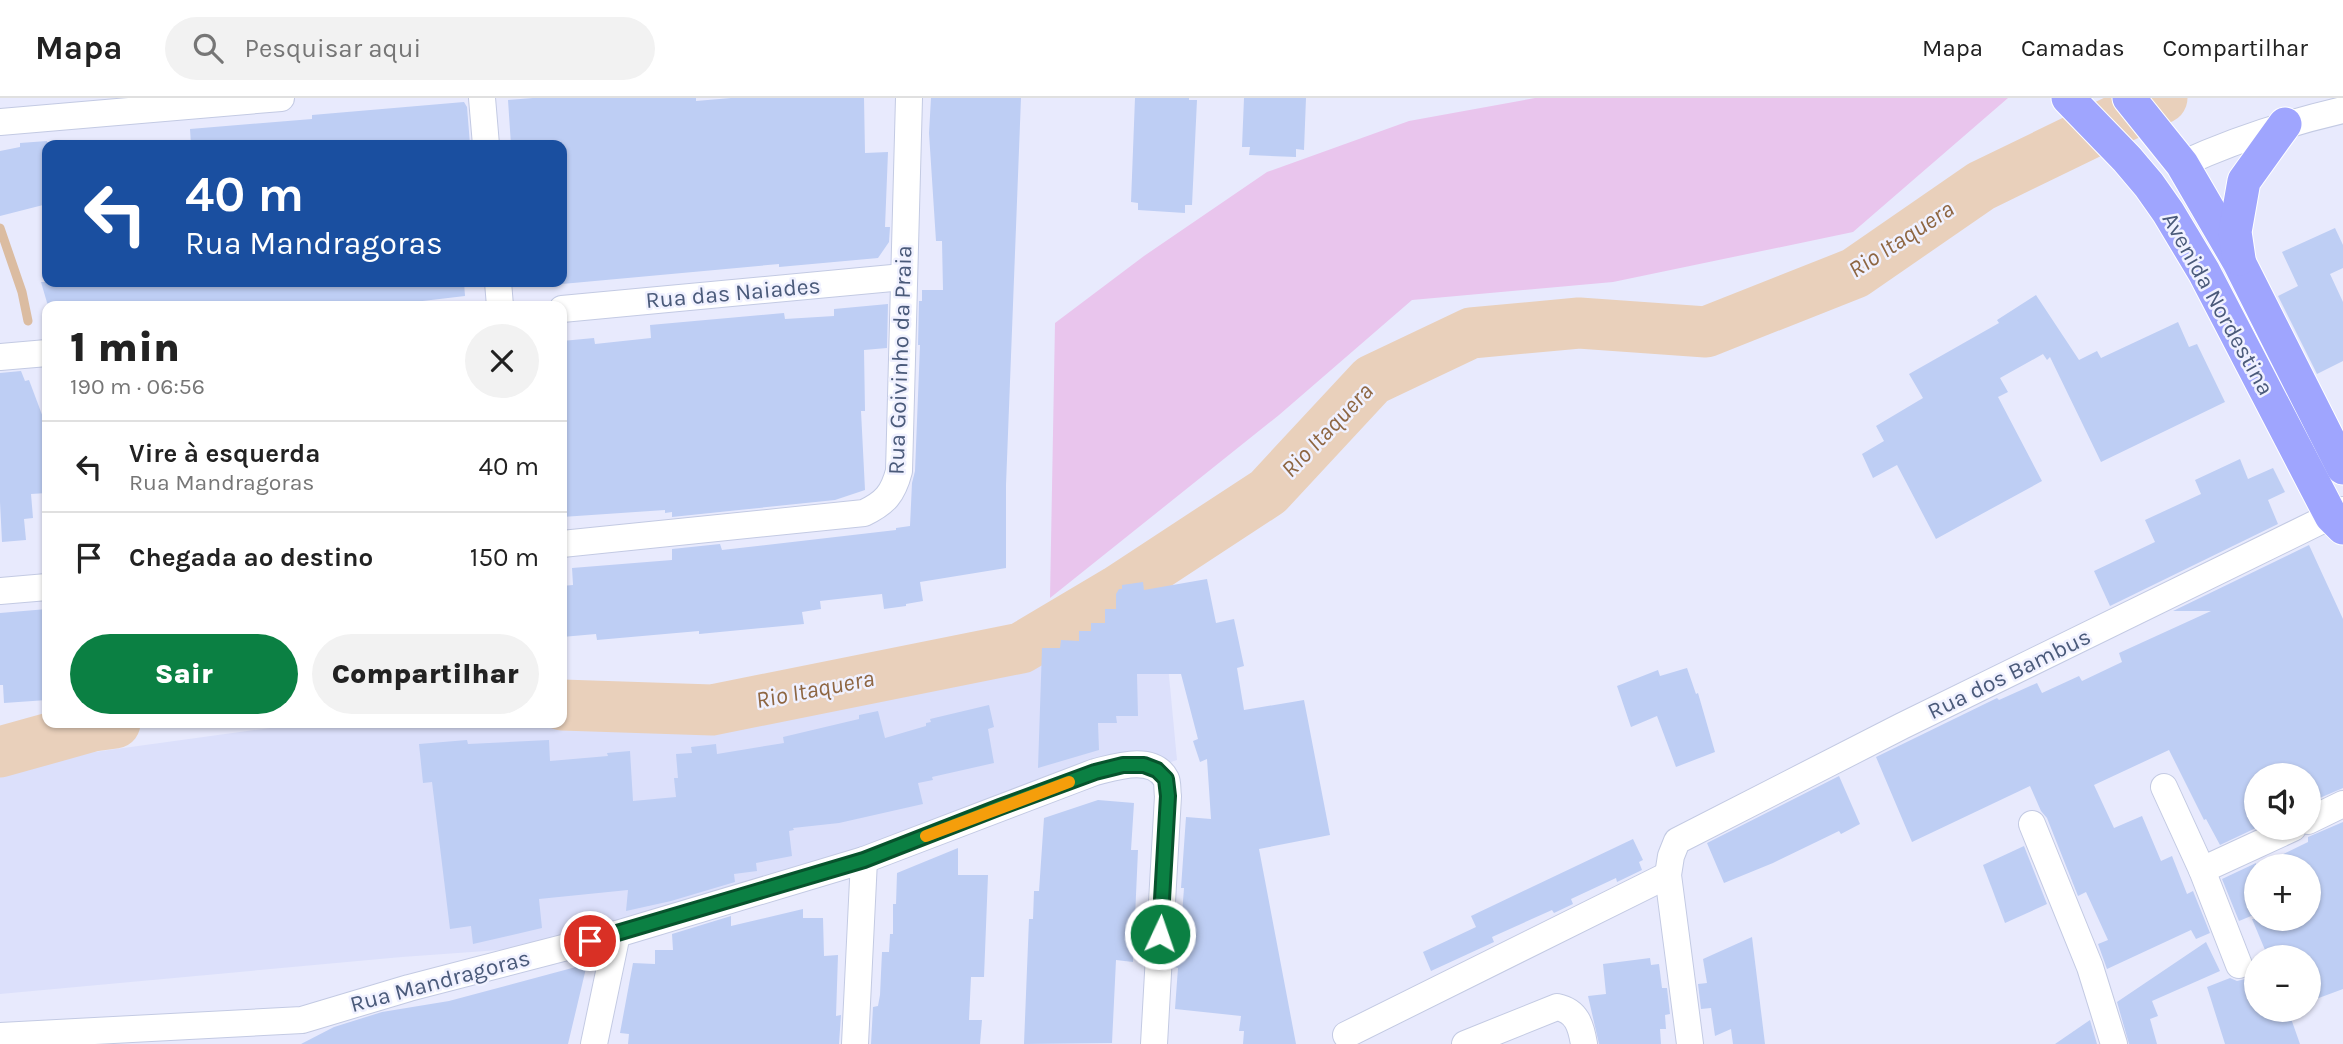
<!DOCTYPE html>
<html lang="pt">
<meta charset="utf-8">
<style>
:root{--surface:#fff;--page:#f2f2f2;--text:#222;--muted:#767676;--line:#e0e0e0;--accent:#0b8043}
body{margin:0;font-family:Karla,sans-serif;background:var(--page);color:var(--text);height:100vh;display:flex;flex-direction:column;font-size:26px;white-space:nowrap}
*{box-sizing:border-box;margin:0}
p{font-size:23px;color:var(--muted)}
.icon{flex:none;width:38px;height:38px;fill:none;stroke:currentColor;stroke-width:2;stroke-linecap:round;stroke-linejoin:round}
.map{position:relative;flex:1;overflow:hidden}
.drawer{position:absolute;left:42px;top:203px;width:525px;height:427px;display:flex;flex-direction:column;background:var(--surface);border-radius:14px;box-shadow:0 2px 5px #0004}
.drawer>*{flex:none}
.hud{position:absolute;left:42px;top:42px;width:525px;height:147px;border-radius:14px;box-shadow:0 2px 5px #0004;background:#1a4fa0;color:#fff;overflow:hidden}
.buttons{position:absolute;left:2244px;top:665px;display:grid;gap:14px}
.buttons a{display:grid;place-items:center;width:77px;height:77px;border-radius:50%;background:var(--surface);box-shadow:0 2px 5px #0004;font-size:35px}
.pin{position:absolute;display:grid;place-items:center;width:60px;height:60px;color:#fff;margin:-30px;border:4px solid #fff;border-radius:50%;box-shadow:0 2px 7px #0007}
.me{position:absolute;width:77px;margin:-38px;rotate:3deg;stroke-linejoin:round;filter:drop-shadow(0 0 5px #0008)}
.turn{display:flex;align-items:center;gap:24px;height:147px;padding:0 28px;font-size:32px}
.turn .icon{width:91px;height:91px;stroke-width:2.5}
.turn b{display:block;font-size:49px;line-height:60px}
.round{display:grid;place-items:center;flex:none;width:74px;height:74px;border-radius:37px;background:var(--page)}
.overview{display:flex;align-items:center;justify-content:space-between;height:119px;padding:0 28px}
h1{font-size:42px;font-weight:800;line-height:52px}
.cta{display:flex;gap:14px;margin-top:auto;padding:14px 28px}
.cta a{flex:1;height:80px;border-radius:42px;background:var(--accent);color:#fff;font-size:28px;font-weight:800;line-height:80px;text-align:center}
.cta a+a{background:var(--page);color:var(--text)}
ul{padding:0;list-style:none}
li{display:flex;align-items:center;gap:21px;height:91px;padding:0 28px;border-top:2px solid var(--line)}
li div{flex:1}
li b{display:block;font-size:26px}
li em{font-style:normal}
header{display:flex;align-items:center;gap:42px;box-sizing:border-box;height:98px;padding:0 35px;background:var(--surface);border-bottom:2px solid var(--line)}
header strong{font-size:33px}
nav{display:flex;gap:38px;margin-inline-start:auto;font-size:24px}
.search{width:490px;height:63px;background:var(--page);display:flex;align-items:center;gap:18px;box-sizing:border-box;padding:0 24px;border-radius:38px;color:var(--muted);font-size:26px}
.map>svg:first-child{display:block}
</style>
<header>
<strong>Mapa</strong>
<div class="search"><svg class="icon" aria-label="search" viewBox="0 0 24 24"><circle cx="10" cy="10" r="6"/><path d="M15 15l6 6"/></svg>Pesquisar aqui</div>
<nav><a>Mapa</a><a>Camadas</a><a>Compartilhar</a></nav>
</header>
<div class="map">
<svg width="2343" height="946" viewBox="0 0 2343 946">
<rect width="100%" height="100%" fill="#e8eafd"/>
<polygon fill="#dce0fb" points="1157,451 1177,662 626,843 402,859 0,896 0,667 306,625 562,625 562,617 779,616 1000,555"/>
<polygon fill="#e9c5ed" points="1535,0 2008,0 1853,134 1613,184 1412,202 1279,317 1050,500 1055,225 1144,158 1267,74 1409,23"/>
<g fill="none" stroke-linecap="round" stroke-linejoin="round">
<polyline stroke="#dbbca1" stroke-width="9" points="0,130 22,194 28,223"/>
<g stroke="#e9d0bb" stroke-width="51">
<polyline points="562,607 712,612 1021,550 1117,493 1268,394 1372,282 1471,235 1579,225 1706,234 1855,175 1981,88 2162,0"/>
<polyline points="0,654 93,628 115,625"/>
</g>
</g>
<g fill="#becef4">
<polygon points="533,0 696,0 696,3 731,0 864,0 865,55 888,54 885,129 890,129 889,144 878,160 779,169 779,166 562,186 562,47 511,47 508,2"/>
<polygon points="931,0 1021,0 1006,387 1006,470 920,484 923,503 906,506 906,508 884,511 882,496 820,503 821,511 802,514 804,526 699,536 699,533 597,542 596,536 562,539 562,488 573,487 572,470 672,462 672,451 720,446 722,452 896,432 896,430 910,428 912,385 915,373 920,247 918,247 919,203 922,203 922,192 943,192 942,143 936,143 929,35"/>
<polygon points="1135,0 1189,0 1189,2 1197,2 1192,107 1185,107 1185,115 1138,112 1138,105 1131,104"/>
<polygon points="1244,0 1306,0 1304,52 1296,51 1296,59 1249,57 1250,49 1242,49"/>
<polygon points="464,4 467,9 470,46 191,47 190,31 312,21 312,17"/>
<polygon points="47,43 47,106 0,118 0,53 20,49 20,45"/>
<polygon points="2335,130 2343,147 2343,170 2330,176 2343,204 2343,263 2317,276 2278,198 2298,188 2282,154"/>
<polygon points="41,184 464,184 465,198 380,208 48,208"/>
<polygon points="2036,197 2079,262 2097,253 2101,260 2178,224 2189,249 2197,246 2225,304 2101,364 2050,259 2047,262 2043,256 2000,280 2008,294 1998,299 2042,383 1936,441 1897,367 1873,380 1862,356 1884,343 1876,328 1923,300 1909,276 1999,225 1997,222"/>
<polygon points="888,206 887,250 864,252 865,313 861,313 865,392 835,402 672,419 672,414 665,415 665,412 562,419 562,243 594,240 595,246 651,240 650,227 784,215 785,221 834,218 834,211"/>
<polygon points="21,273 25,283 29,282 47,330 47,395 31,396 33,420 24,421 26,442 2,444 0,404 0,275"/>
<polygon points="2240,361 2248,381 2273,370 2285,394 2268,402 2278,426 2110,508 2094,473 2155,444 2145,422 2201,396 2195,382"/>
<polygon points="2309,447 2343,521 2343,690 2308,705 2308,677 2256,677 2256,730 2220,747 2206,721 2204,722 2169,652 2094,687 2114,730 2142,718 2161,763 2172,758 2187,796 2193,793 2210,835 2196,841 2191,832 2107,871 2098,846 2108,842 2086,794 2078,798 2047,720 2041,713 2030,688 1912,744 1876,659 1997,600 1999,602 2037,585 2042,595 2079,578 2082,583 2122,564 2119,555 2211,513 2173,513"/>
<polygon points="1207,481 1216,525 1234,521 1244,568 1237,570 1244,612 1304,602 1330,737 1259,751 1296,946 1243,946 1244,933 1239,933 1241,918 1175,911 1178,870 1175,869 1177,843 1180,843 1184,790 1181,790 1186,719 1211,721 1207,661 1200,664 1193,643 1198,641 1181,576 1137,576 1138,618 1116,618 1117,625 1098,625 1099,652 1038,670 1042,550 1060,550 1061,542 1079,543 1079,533 1091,533 1091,525 1105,525 1105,511 1116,511 1116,496 1119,491 1122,491 1122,487 1143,484 1144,492"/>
<polygon points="47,511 47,602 4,605 3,587 0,587 0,515"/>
<polygon points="1687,570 1696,596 1698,595 1715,654 1676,669 1657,618 1631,629 1617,588 1658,572 1660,578"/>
<polygon points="989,607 994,629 988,631 994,665 932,679 933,682 918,685 923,706 839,725 793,730 794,732 789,733 792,758 756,765 757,773 734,776 735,784 671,803 626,813 628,792 539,801 542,830 473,846 471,828 450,831 432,684 423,685 419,646 467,642 468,646 549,642 550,663 608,658 607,655 630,653 633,703 676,699 674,680 678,680 676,656 692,655 691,649 716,646 717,656 784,645 783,639 859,621 859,617 878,613 885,640 926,628 926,625 931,624 930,621"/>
<polygon points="1839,678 1860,726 1841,736 1839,733 1773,765 1724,785 1707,745"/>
<polygon points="1098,702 1134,705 1131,752 1138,752 1133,864 1116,862 1112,945 1024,946 1029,821 1033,821 1034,793 1039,793 1044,720"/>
<polygon points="2343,724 2343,891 2308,904 2308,859 2268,859 2252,821 2308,821 2308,768 2259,768 2308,744 2308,739"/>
<polygon points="1633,741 1643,762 1639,764 1642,772 1617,784 1616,780 1571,801 1573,806 1554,815 1552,812 1492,839 1494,844 1431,873 1423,854 1476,829 1471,818"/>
<polygon points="2024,748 2047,806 2005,825 1983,767"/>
<polygon points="958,750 958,777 988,777 984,879 971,879 969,922 982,922 980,946 871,946 873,909 878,908 880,897 882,854 889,854 890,836 893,836 893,806 896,806 897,775"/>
<polygon points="2256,765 2256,816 2239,823 2222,781"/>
<polygon points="803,811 803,820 823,820 824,858 838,857 836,918 841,917 839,946 628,946 629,936 620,935 633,865 655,866 655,852 673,852 672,836 731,818 731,828"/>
<polygon points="1752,839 1765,946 1733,946 1731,931 1715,938 1711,910 1701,911 1698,886 1707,885 1703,861"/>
<polygon points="2206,844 2220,873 2152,903 2158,918 2150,921 2157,946 2129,946 2117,904"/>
<polygon points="1650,860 1651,867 1659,866 1662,890 1667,890 1670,916 1665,917 1666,931 1660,931 1661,946 1599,946 1588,898 1606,896 1603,866"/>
<polygon points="587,866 568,946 301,946 334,929 382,914 449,903"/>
<polygon points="2254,869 2256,912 2288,912 2300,946 2225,946 2207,889 2230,880 2237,883 2245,881 2252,876"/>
<polygon points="2090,922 2097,946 2055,946"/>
</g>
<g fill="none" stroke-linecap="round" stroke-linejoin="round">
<defs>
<g id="minor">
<polyline points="482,0 486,47"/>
<polyline points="0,24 281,0"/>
<path d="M 2182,66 C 2234,42 2287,25 2343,12"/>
<polyline points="498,184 500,208"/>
<polyline points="562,211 903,179"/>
<polyline points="0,259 47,255"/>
<path d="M 562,446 L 864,415 C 885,405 893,396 899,373 L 909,0"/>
<polyline points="0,493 47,489"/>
<polyline points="2164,689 2202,772 2239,867"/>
<polyline points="2308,723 2343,706"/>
<polyline points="2032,726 2090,869 2114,946"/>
<polyline points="2202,772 2293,730"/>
<polyline points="1346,937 1668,777"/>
<path d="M 0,938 L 302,922 L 409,890 L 617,836 L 864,762 L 1095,674 C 1115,669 1153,656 1166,681 C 1168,685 1167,693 1168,698 L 1154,946"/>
<polyline points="594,946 617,836"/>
<polyline points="855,946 864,762"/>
<path d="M 1465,946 L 1557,909 C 1577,913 1581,928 1584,946"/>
<polyline points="1690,946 1668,777 1671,758 1677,743 1902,628 2343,412"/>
</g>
<g id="major">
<polyline points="2068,0 2127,61 2149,87 2168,114 2204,174 2331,418 2343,430"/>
<polyline points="2129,0 2182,66 2239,164 2343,370"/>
<polyline points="2239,161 2235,134 2244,83 2285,26"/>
</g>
</defs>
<use href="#minor" stroke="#c3cae3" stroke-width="28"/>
<use href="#major" stroke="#fff" stroke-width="35"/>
<use href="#minor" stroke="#fff" stroke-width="26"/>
<use href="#major" stroke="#9fa5fe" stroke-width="33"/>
</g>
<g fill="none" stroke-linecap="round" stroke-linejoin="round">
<defs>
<polyline id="route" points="590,843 864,762 1000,709 1095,674 1123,667 1144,667 1157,672 1166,681 1168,698 1160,836"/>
</defs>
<use href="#route" stroke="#07532c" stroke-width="18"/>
<use href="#route" stroke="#0b8043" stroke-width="12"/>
<polyline stroke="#f59e0b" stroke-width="12" points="926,738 1069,684"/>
</g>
<g text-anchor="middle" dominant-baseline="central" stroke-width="5" stroke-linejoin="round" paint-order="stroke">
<g font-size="23" fill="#4a5a7a" stroke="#f0f1ff">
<text transform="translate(733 195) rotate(-5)">Rua das Naiades</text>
<text transform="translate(2218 206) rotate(61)">Avenida Nordestina</text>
<text transform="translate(900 262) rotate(-88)">Rua Goivinho da Praia</text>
<text transform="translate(2009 576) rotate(-26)">Rua dos Bambus</text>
<text transform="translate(440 883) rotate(-15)">Rua Mandragoras</text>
</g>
<g font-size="24" font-style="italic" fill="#8e6642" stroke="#f0f1ff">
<text transform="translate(1901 141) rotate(-33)">Rio Itaquera</text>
<text transform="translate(1327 332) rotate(-46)">Rio Itaquera</text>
<text transform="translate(815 591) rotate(-11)">Rio Itaquera</text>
</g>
</g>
</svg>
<div class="buttons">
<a><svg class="icon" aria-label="sound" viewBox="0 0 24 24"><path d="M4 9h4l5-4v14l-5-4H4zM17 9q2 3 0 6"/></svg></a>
<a>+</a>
<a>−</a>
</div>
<div class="pin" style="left:590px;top:843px;background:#d93025"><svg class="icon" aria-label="arrive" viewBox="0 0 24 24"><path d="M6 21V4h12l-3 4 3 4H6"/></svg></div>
<svg class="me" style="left:1160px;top:836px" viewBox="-20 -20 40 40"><circle r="17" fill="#0b8043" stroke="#fff" stroke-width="3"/><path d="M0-11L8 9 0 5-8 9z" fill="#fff"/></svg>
<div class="hud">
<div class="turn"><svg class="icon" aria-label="left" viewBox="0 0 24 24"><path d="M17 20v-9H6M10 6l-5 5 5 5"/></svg><div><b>40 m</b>Rua Mandragoras</div></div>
</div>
<section class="drawer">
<div class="overview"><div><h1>1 min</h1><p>190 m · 06:56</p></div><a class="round"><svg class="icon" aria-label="close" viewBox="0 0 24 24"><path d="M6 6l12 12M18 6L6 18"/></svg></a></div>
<ul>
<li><svg class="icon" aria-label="left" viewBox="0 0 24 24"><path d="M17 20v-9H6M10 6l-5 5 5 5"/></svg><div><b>Vire à esquerda</b><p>Rua Mandragoras</p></div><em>40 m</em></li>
<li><svg class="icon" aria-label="arrive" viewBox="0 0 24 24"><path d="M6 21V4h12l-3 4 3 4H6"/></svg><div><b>Chegada ao destino</b></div><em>150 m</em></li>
</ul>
<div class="cta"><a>Sair</a><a>Compartilhar</a></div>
</section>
</div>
